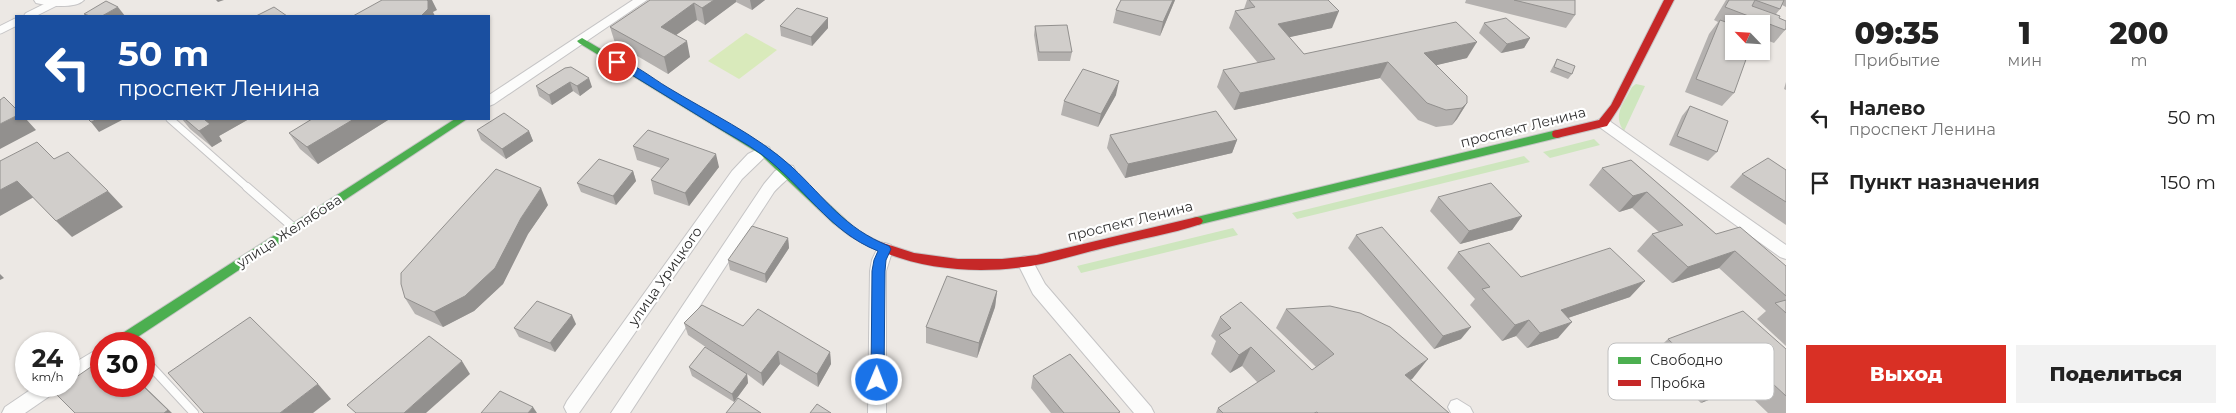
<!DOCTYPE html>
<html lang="ru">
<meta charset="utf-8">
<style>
:root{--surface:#fff;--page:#f2f2f2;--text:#222;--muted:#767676;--accent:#d93025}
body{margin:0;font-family:Montserrat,sans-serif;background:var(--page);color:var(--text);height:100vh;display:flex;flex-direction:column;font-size:19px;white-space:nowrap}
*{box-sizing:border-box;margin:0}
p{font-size:16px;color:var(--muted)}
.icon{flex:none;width:28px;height:28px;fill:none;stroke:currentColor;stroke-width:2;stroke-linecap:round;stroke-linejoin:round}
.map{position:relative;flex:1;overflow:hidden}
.details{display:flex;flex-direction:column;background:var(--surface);width:450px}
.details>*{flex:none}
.hud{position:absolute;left:15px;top:15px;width:475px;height:105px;border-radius:0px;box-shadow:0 1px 4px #0004;background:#1a4fa0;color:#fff;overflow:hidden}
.needle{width:32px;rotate:295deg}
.buttons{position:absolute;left:1725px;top:15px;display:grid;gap:10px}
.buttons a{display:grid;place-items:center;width:45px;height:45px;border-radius:0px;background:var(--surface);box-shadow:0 1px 4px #0004;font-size:25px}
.speed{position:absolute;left:15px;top:332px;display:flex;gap:10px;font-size:25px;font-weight:700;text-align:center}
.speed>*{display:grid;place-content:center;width:65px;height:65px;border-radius:50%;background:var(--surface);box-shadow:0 1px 4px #0004;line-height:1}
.speed small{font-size:12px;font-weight:400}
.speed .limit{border:8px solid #d22;background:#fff;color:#111}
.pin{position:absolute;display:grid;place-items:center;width:42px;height:42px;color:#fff;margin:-21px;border:2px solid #fff;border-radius:50%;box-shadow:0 1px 5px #0007}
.me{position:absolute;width:55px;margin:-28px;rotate:1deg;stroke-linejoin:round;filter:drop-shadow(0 0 4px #0008)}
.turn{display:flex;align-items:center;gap:18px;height:105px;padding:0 20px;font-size:22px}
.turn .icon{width:65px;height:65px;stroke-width:2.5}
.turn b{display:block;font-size:35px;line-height:42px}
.eta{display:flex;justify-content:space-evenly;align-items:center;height:85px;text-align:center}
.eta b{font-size:30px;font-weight:800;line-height:35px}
.primary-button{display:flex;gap:10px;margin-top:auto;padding:10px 20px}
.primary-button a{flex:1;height:58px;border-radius:0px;background:var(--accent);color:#fff;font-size:20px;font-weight:800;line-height:58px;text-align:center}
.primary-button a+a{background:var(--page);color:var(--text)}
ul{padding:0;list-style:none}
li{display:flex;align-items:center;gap:15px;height:65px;padding:0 20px}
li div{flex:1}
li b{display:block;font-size:19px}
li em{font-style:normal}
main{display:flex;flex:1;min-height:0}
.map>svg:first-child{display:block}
</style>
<main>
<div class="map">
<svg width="1786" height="413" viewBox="0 0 1786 413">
<rect width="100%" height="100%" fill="#ece8e4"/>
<g fill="#cee6be">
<path d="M 1636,84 L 1645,86 L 1624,131 C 1612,115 1624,103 1632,87 Z"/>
<polygon points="1594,139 1600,145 1550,158 1543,152"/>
<polygon points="1524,156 1530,162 1297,219 1292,213"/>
<polygon points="1233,228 1238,235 1081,273 1077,266"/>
</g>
<polygon fill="#d9eabb" points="746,33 777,50 739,79 708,61"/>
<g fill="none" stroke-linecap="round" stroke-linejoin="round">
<defs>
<g id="lane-far1">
<polyline points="28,16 56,2"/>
<polyline points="0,30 16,22"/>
<polyline points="170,119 248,188"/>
</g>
<g id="lane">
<polyline points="247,187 294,228"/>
<polyline points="144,359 194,413"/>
</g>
<g id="street">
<path d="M 34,0 L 84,0 C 76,9 47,6 36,3 Z"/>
<polygon points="633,0 647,0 494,104 489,106 489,95"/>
<polygon points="1603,118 1608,120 1786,245 1786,259 1780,257 1598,126 1596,123 1598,120"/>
<polygon points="764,146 769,147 771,151 742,179 579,413 567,413 564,407 567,401 732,171 748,154"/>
<path d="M 788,165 L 793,166 L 795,170 C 792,176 780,185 774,192 L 630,413 L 611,413 L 764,184 L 775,171 Z"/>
<polygon points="885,243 891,245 893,249 886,271 886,413 868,413 870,271 872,260 879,245"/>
<polygon points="1025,256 1031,258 1045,284 1151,407 1154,413 1134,413 1033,294 1017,262 1019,258"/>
<polygon points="101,347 101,363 69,382 69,366"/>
<polygon points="36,386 60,386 57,391 25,413 2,413 5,407"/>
<polygon points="1457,399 1470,407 1473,413 1451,413 1448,407 1451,401"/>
</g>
<g id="fast">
<polygon points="582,38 768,148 860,233 858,236 850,236 833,223 760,154 579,43 577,41"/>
<polygon points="455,119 467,119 127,344 110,344 112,340"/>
<polygon points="1557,130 1561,131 1562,134 1561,137 1197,225 1193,224 1191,221 1193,218 1197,217"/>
</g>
<g id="jam">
<polygon points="1664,0 1674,0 1620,106 1607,126 1557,138 1553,137 1552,134 1553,131 1599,120 1611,105"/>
<path d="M 1197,217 L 1201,218 L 1203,221 L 1201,224 C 1171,234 1139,239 1108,247 C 1083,253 1057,261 1031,266 C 969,276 904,268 850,236 L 848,233 L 850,230 L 854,229 L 877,241 L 914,253 L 958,259 L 1002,259 L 1037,255 Z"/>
</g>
</defs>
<use href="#lane-far1" stroke="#c5c4c5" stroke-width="9"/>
<use href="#lane" stroke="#c5c4c5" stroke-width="10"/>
<use href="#street" stroke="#c5c4c5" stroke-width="2"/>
<use href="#fast" stroke="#c5c4c5" stroke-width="2"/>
<use href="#jam" stroke="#c5c4c5" stroke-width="2"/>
<use href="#lane-far1" stroke="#fcfcfb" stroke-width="7"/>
<use href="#lane" stroke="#fcfcfb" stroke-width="8"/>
<use href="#street" fill="#fcfcfb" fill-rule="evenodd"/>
<use href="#fast" fill="#4caf50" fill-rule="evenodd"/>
<use href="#jam" fill="#c62828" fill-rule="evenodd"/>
</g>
<g fill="#b4b1af">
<polygon points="650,0 765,0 752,10 736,2 705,25 697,20 676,35 690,57 668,74 615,43 610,27"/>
<polygon points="1121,0 1175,0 1160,36 1113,23 1116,10"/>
<polygon points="1247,0 1328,0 1332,28 1289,37 1304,54 1467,58 1436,65 1467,103 1457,119 1452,125 1436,127 1418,120 1380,78 1234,110 1217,87 1223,70 1258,63 1229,28 1235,11 1244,9"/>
<polygon points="1466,0 1575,0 1575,15 1566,28 1465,3"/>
<polygon points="1726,0 1786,0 1786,7 1782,5 1780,9 1776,14 1779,18 1785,30 1774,43 1761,38 1761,24 1734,24 1734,93 1722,106 1685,92 1709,34 1718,22 1714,20"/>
<polygon points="828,18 828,28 812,46 781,36 780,26"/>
<polygon points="1484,23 1530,38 1524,48 1501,53 1479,33"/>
<polygon points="1035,26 1072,52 1070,61 1038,61 1034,35"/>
<polygon points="1557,59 1572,74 1568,79 1550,72"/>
<polygon points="565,68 592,87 580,96 573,91 552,105 539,96 536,86"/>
<polygon points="1786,82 1786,90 1784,89"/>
<polygon points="1116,95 1098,127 1061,115 1064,101"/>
<polygon points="1690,106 1717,152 1708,161 1669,145 1682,116"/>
<polygon points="182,119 249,119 219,136 222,141 212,147 190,129"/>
<polygon points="310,119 388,119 388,120 318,164 300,149 289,133 311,120"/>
<polygon points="477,130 529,131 533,141 506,159 481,140"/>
<polygon points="1110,135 1237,140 1232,153 1125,178 1107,148"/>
<polygon points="633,146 719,167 689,206 654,194 651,180 661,168 637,160"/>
<polygon points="1631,160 1716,234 1786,266 1786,346 1757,319 1766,311 1719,268 1672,283 1637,251 1652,234 1659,232 1632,208 1619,212 1589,185 1602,168"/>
<polygon points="1786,170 1786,225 1730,187 1742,174"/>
<polygon points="633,171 636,181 616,205 581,192 577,183"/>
<polygon points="1438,197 1522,216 1512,230 1460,244 1430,211"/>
<polygon points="548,205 528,234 503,284 474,311 443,327 415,314 405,298"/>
<polygon points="1356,235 1461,339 1434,349 1348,248"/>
<polygon points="788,238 789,248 766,283 730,270 728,260"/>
<polygon points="1458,252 1521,277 1630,297 1568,318 1558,338 1527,348 1516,336 1502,341 1470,305 1475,299 1447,268"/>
<polygon points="997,291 995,307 977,358 926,343 926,327"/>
<polygon points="1286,309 1413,378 1411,380 1449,413 1216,413 1218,408 1258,383 1242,366 1230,373 1211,354 1216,341 1211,336 1220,317 1312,370 1316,367 1276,328"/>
<polygon points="684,323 743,326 830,352 831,364 818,387 780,364 763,386 747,374 748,383 734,402 692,376 689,367 738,369 688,335"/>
<polygon points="576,324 555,352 519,337 514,328"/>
<polygon points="1668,339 1786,349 1786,413 1768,413 1741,387 1701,403 1651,355"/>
<polygon points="1033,376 1120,413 1051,413 1031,388"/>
</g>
<g fill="#92908e">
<polygon points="216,0 224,0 218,2"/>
<polygon points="425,0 432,0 437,10 433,12 435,16 421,16"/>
<polygon points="714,0 736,0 736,2 705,25 702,8"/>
<polygon points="750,0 765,0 752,10"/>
<polygon points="1173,0 1175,0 1160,36 1163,22"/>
<polygon points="694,3 697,20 665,43 661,27"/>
<polygon points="118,7 125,16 102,16"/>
<polygon points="1339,11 1332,28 1272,41 1278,24"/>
<polygon points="828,18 828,28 812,46 811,37"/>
<polygon points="1530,38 1524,48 1501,53 1507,44"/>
<polygon points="687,41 690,57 668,74 664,57"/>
<polygon points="1477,42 1467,58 1416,70 1424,53"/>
<polygon points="1388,62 1380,78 1234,110 1240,93"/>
<polygon points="589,78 592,87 580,96 577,86"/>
<polygon points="1119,81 1116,95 1098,127 1101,114"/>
<polygon points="570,82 573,91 552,105 549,95"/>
<polygon points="1467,103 1457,119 1452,125 1462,108"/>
<polygon points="16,116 16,119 26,119 36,130 0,149 0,124"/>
<polygon points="98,119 124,119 99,132 91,122"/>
<polygon points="208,119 249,119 219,136 222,141 212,147 199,131 205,120"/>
<polygon points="354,119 388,119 388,120 318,164 307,147"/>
<polygon points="529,131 533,141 506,159 502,149"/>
<polygon points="1237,140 1232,153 1125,178 1128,164"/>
<polygon points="716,154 719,167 689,206 685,193"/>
<polygon points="633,171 636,181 616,205 613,196"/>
<polygon points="17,181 34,197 0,216 0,190"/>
<polygon points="541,188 548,205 528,234 503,284 474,311 443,327 434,312 521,218"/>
<polygon points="108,191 123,207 72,237 56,221"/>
<polygon points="1647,192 1632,208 1619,212 1633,196"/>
<polygon points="1522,216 1512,230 1460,244 1469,231"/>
<polygon points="788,238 789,248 766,283 765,274"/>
<polygon points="1735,251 1719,268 1672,283 1688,267"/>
<polygon points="0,274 4,278 0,280"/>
<polygon points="1645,281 1630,297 1547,325 1561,310"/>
<polygon points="997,291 995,307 977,358 979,343"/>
<polygon points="572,315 576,324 555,352 550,343"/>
<polygon points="1529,320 1516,336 1502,341 1515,325"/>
<polygon points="1572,322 1558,338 1527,348 1540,333"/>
<polygon points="1471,327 1461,339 1434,349 1443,336"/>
<polygon points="1251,347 1242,366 1230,373 1239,355"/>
<polygon points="778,351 780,364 763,386 761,373"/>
<polygon points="830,352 831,364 818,387 817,374"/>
<polygon points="1428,359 1413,378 1391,394 1405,375"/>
<polygon points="462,361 470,374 426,413 404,413"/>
<polygon points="1760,372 1741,387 1701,403 1719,388"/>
<polygon points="747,374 748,383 734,402 732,394"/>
<polygon points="318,384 331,399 313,413 280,413"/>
<polygon points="143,386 144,386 172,413 164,413"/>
<polygon points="533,407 537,413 528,413"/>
</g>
<g fill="#d1cecb" stroke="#92908e">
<polygon points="382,0 427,0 428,1 428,9 421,16 353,16"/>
<polygon points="650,0 714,0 702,8 694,3 661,27 687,41 664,57 610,27"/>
<polygon points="1121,0 1173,0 1163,22 1116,10"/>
<polygon points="1249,0 1328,0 1339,11 1278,24 1304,54 1456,22 1477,42 1424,53 1467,96 1467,103 1462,108 1446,110 1427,103 1388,62 1240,93 1223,70 1275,59 1235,11 1255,7"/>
<polygon points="1514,0 1575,0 1575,15"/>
<polygon points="1729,0 1784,0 1780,9 1755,0 1752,6 1780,16 1779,18 1786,21 1786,28 1785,30 1725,7"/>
<polygon points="106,1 118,7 102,16 90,16 84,14"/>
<polygon points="274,7 287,16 256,16"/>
<polygon points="797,8 828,18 811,37 780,26"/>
<polygon points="1506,18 1530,38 1507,44 1484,23"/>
<polygon points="1720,20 1734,25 1734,51 1749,51 1734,93 1696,79"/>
<polygon points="1067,25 1072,52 1039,52 1035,26"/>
<polygon points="1557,59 1575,66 1572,74 1554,67"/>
<polygon points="571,67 589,78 577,86 570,82 549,95 536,86 565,68"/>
<polygon points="1083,69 1119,81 1101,114 1064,101"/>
<polygon points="4,97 16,109 16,116 0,124 0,100"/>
<polygon points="1690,106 1728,121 1717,152 1677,136"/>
<polygon points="1216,111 1237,140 1128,164 1110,135"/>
<polygon points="504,113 529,131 502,149 477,130"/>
<polygon points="88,119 98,119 91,122"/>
<polygon points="185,119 208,119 205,120 210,124 199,131"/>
<polygon points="312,119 354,119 307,147 289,133"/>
<polygon points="648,130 716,154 685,193 651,180 669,159 633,146"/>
<polygon points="37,142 54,159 68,152 108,191 56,221 17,181 0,190 0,161"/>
<polygon points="1768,158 1786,170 1786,202 1742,174"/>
<polygon points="599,159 633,171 613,196 577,183"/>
<polygon points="1631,160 1716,234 1740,227 1786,266 1786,296 1735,251 1688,267 1652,234 1683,225 1647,192 1633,196 1602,168"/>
<polygon points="496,169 541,188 521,218 495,268 465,296 434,312 405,298 401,284 401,273"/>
<polygon points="1491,183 1522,216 1469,231 1438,197"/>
<polygon points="752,226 788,238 765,274 728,260"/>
<polygon points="1382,227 1471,327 1443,336 1356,235"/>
<polygon points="1489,243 1521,277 1610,248 1645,281 1561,310 1572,322 1540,333 1529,320 1515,325 1482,289 1490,287 1458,252"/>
<polygon points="947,276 997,291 979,343 926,327"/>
<polygon points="1786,300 1786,313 1775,303"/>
<polygon points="537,301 572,315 550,343 514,328"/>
<polygon points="1241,302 1312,370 1334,354 1286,309 1330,306 1360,313 1390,327 1428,359 1405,375 1449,413 1318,413 1317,412 1314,413 1223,413 1218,408 1275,371 1251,347 1239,355 1219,335 1231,328 1220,317"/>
<polygon points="702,305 743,326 758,309 830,352 817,374 778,351 761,373 684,323"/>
<polygon points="1743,311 1786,349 1786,396 1760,372 1719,388 1668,339"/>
<polygon points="250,317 318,384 280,413 204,413 168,373"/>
<polygon points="429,336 462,361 404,413 356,413 347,405"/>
<polygon points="705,347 747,374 732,394 689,367"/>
<polygon points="1070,354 1120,412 1118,413 1064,413 1033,376"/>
<polygon points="101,360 101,386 143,386 168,410 164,413 75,413 54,392 63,386 69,386 69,382"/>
<polygon points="500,391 533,407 528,413 481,413"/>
<polygon points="738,398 761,413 726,413"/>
<polygon points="817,404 831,413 810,413"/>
</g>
<path fill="#1a73e8" stroke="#114b97" d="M 617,59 C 634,63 652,78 667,87 C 708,112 757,135 792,167 C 826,199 844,228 889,246 L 891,249 L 886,260 L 885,271 L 884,380 L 882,384 L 877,385 L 873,384 L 871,380 L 872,271 L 874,260 L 878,251 C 829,232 803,185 761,154 C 746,143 728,134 712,124 C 679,104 647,84 614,64 L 614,60 Z"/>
<g text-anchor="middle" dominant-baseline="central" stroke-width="4.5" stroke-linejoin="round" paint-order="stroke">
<g font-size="14" fill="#2e2e2e" stroke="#fff">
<text transform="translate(1523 127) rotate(-14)">проспект Ленина</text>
<text transform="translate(1130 221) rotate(-14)">проспект Ленина</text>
<text transform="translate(289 231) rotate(-33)">улица Желябова</text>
<text transform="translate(665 276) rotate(-55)">улица Урицкого</text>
</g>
</g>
<rect x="1608" y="343" width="166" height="57" rx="8" fill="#fff" stroke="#c0c0c0" stroke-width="1"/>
<rect x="1618" y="357" width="23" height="7" fill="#4caf50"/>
<rect x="1618" y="380" width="23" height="6" fill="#c62828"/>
<g font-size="14" fill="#2e2e2e">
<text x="1650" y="365">Свободно</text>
<text x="1650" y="388">Пробка</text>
</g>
</svg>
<div class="buttons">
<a><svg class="needle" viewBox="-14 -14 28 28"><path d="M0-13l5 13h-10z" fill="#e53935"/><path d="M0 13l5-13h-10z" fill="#767676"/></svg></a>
</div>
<div class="speed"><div>24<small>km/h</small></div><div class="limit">30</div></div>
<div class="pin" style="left:617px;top:62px;background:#d93025"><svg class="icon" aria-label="arrive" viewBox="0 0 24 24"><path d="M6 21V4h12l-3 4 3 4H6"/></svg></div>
<svg class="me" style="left:877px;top:380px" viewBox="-20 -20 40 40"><circle r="17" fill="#1a73e8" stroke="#fff" stroke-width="3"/><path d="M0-11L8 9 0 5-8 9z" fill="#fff"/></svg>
<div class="hud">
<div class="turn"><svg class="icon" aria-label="left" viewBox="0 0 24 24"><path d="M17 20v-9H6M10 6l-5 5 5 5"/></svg><div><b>50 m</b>проспект Ленина</div></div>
</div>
</div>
<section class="details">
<div class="eta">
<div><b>09:35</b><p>Прибытие</p></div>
<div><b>1</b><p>мин</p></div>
<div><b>200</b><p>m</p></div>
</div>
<ul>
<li><svg class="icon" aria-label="left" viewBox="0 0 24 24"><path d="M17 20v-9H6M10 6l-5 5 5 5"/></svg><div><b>Налево</b><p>проспект Ленина</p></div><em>50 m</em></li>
<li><svg class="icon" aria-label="arrive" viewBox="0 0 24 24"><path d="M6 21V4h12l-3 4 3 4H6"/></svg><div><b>Пункт назначения</b></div><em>150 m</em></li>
</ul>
<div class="primary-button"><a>Выход</a><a>Поделиться</a></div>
</section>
</main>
